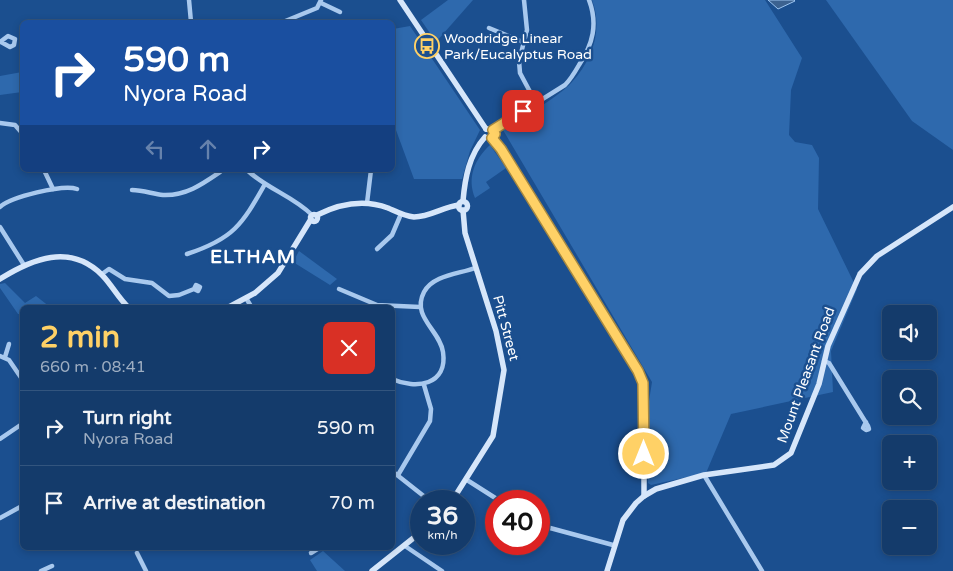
<!DOCTYPE html>
<meta charset="utf-8">
<style>
:root{--surface:#143b6b;--page:#1d4271;--text:#f1f3f6;--muted:#9dadc1;--line:#33557e;--accent:#ffd166}
body{margin:0;font-family:"Varela Round",sans-serif;background:var(--page);color:var(--text);height:100vh;display:flex;flex-direction:column;font-size:19px;white-space:nowrap}
*{box-sizing:border-box;margin:0}
p{font-size:16px;color:var(--muted)}
.icon{flex:none;width:28px;height:28px;fill:none;stroke:currentColor;stroke-width:2;stroke-linecap:round;stroke-linejoin:round}
.map{position:relative;flex:1;overflow:hidden}
.sheet{position:absolute;left:20px;top:305px;width:375px;height:245px;display:flex;flex-direction:column;background:var(--surface);border-radius:8px;box-shadow:0 2px 8px #0003,0 0 0 1px var(--line)}
.sheet>*{flex:none}
.hud{position:absolute;left:20px;top:20px;width:375px;height:152px;border-radius:8px;box-shadow:0 2px 8px #0003,0 0 0 1px var(--line);background:#1a4fa0;color:#fff;overflow:hidden}
.controls{position:absolute;left:882px;top:305px;display:grid;gap:10px}
.controls a{display:grid;place-items:center;width:55px;height:55px;border-radius:8px;background:var(--surface);box-shadow:0 2px 8px #0003,0 0 0 1px var(--line);font-size:25px}
.speed{position:absolute;left:410px;top:490px;display:flex;gap:10px;font-size:25px;font-weight:700;text-align:center}
.speed>*{display:grid;place-content:center;width:65px;height:65px;border-radius:50%;background:var(--surface);box-shadow:0 2px 8px #0003,0 0 0 1px var(--line);line-height:1}
.speed small{font-size:12px;font-weight:400}
.speed .limit{border:8px solid #d22;background:#fff;color:#111}
.pin{position:absolute;display:grid;place-items:center;width:42px;height:42px;color:#fff;margin:-21px;border-radius:10px;box-shadow:0 2px 8px #0006}
.me{position:absolute;width:55px;margin:-28px;rotate:0deg;stroke-linejoin:round;filter:drop-shadow(0 0 4px #0008)}
.turn{display:flex;align-items:center;gap:18px;height:105px;padding:0 20px;font-size:22px}
.turn .icon{width:65px;height:65px;stroke-width:2.5}
.turn b{display:block;font-size:35px;line-height:42px}
.lanes{display:flex;align-items:center;height:48px;padding:0 20px;background:#0003;justify-content:center;gap:25px;direction:ltr}
.lanes .off{opacity:.35}
.round{display:grid;place-items:center;flex:none;width:52px;height:52px;border-radius:8px;background:var(--page)}
.head{display:flex;align-items:center;justify-content:space-between;height:85px;padding:0 20px}
h1{font-size:30px;font-weight:700;line-height:38px;color:var(--accent)}
ul{padding:0;list-style:none}
li{display:flex;align-items:center;gap:15px;height:75px;padding:0 20px;border-top:1px solid var(--line)}
li div{flex:1}
li b{display:block;font-size:19px}
li em{font-style:normal}
.map>svg:first-child{display:block}
</style>
<div class="map">
<svg width="953" height="571" viewBox="0 0 953 571">
<rect width="100%" height="100%" fill="#1b4f8f"/>
<g fill="#2e69ad">
<polygon points="448,0 473,0 436,42 421,20"/>
<path d="M 592,0 L 765,0 L 802,58 L 791,90 L 789,135 L 795,142 L 812,145 L 819,158 L 818,209 L 857,289 L 831,351 L 833,392 L 731,414 L 706,473 L 651,485 L 648,483 L 649,401 L 652,382 L 503,130 C 521,118 559,97 572,82 C 593,59 603,29 592,0 Z"/>
<polygon points="826,0 953,0 953,150 912,121"/>
<polygon points="410,26 480,130 470,151 462,179 414,179 393,122 393,29"/>
<polygon points="22,72 22,92 0,95 0,76"/>
<path d="M 490,145 L 506,168 L 486,182 L 490,188 L 475,198 C 467,178 474,160 490,145 Z"/>
<polygon points="299,251 337,279 330,285 293,262"/>
<polygon points="5,283 25,303 36,296 50,307 22,308 22,314 18,314 0,288 0,284"/>
<polygon points="323,551 345,571 317,571 310,560"/>
</g>
<polygon fill="#3c6290" stroke="#9cc4f0" points="768,0 794,0 795,1 778,9"/>
<g fill="none" stroke-linecap="round" stroke-linejoin="round">
<g stroke="#a9c9ee" stroke-width="4.5">
<polyline points="189,0 191,22"/>
<polyline points="524,0 527,30 519,61 520,73 536,103"/>
<polyline points="321,3 340,12"/>
<polyline points="283,22 317,8 321,0"/>
<polyline points="489,28 523,42"/>
<polyline points="0,42 8,36 15,39 14,45 10,47 1,42"/>
<polyline points="0,123 15,125 22,133"/>
<path d="M 493,130 L 565,85 C 571,79 575,72 579,65 C 593,44 598,24 589,0"/>
<polyline points="44,170 53,189"/>
<path d="M 247,170 C 267,189 293,196 312,215"/>
<path d="M 132,190 C 143,190 153,194 163,195 C 187,196 204,183 223,170"/>
<polyline points="367,203 371,170"/>
<path d="M 0,207 C 10,197 63,184 77,189"/>
<polyline points="0,227 24,265"/>
<polyline points="377,249 392,235 401,214"/>
<path d="M 187,254 C 233,239 242,225 265,184"/>
<polyline points="102,274 109,269 125,279 152,283 169,296 179,295 194,289 196,285 200,287 198,291 194,289"/>
<polyline points="339,289 377,305 420,307"/>
<polyline points="246,298 252,308"/>
<polyline points="0,356 9,360 22,379"/>
<polyline points="5,357 9,344"/>
<polyline points="824,361 829,363 868,426 869,429 866,430 863,428 866,422"/>
<path d="M 392,379 C 416,390 448,385 443,352 C 440,330 411,317 424,292 C 433,275 459,274 475,268"/>
<polyline points="0,439 22,424"/>
<polyline points="392,471 430,501"/>
<polyline points="398,475 430,421 431,409 424,385"/>
<polyline points="704,475 762,571"/>
<polyline points="467,480 500,501"/>
<polyline points="0,518 22,506"/>
<polyline points="539,525 613,545"/>
<polyline points="405,546 442,571"/>
<polyline points="137,553 146,571"/>
<polyline points="311,553 319,548"/>
<polyline points="41,571 52,566"/>
</g>
<g stroke="#d6e6fa" stroke-width="5.5">
<polyline points="400,0 486,129"/>
<polyline points="486,129 493,130 492,138"/>
<polyline points="492,138 501,149 638,371 643,383 644,396 644,496"/>
<path d="M 463,201 C 465,178 469,155 485,137"/>
<circle cx="463" cy="206" r="4.5"/>
<circle cx="314" cy="218" r="3.5"/>
<path d="M 317,215 C 339,204 364,199 388,208 C 397,212 404,216 414,217 C 430,217 443,207 459,205"/>
<path d="M 0,279 C 32,259 70,243 102,275 C 112,285 118,298 129,308"/>
<polyline points="227,308 255,293 278,273 311,219"/>
<polyline points="452,501 493,436 504,370 496,331 465,233 463,210"/>
<polyline points="372,571 421,532"/>
<polyline points="607,571 623,520 636,503 644,496 656,489 704,475 774,465 791,453 819,384 828,346 860,274 877,256 953,207"/>
</g>
</g>
<g fill="none" stroke-linecap="round" stroke-linejoin="round">
<defs>
<polyline id="route" points="523,111 493,130 495,134 492,138 501,149 638,371 643,383 644,454"/>
</defs>
<use href="#route" stroke="#a68842" stroke-width="12"/>
<use href="#route" stroke="#ffd166" stroke-width="9"/>
</g>
<defs>
<symbol id="bus-ring" viewBox="-11 -11 22 22"><circle r="9.5" fill="#1b4f8f" stroke="#ffd166" stroke-width="1.5"/><path d="M-5-6H5V4H4V6H2V4H-2V6H-4V4H-5ZM-3.5-4V0h7V-4ZM-3.5 1.2v1.5H-2V1.2ZM2 1.2v1.5H3.5V1.2Z" fill="#ffd166"/></symbol>
</defs>
<g fill-rule="evenodd">
<use href="#bus-ring" x="413" y="32" width="28" height="28"/>
</g>
<g text-anchor="middle" dominant-baseline="central" stroke-width="5" stroke-linejoin="round" paint-order="stroke">
<g font-size="14" fill="#fff" stroke="#1b4f8f" text-anchor="start">
<text x="444" y="38">Woodridge Linear<tspan x="444" dy="16">Park/Eucalyptus Road</tspan></text>
</g>
<g font-size="14" fill="#fff" stroke="#1b4f8f">
<text transform="translate(506 328) rotate(75)">Pitt Street</text>
<text transform="translate(806 375) rotate(-70)">Mount Pleasant Road</text>
</g>
<g font-size="19" font-weight="bold" letter-spacing="1" fill="#fff" stroke="#1b4f8f">
<text x="253" y="257">ELTHAM</text>
</g>
</g>
</svg>
<div class="controls">
<a><svg class="icon" aria-label="sound" viewBox="0 0 24 24"><path d="M4 9h4l5-4v14l-5-4H4zM17 9q2 3 0 6"/></svg></a>
<a><svg class="icon" aria-label="search" viewBox="0 0 24 24"><circle cx="10" cy="10" r="6"/><path d="M15 15l6 6"/></svg></a>
<a>+</a>
<a>−</a>
</div>
<div class="speed"><div>36<small>km/h</small></div><div class="limit">40</div></div>
<div class="pin" style="left:523px;top:111px;background:#d93025"><svg class="icon" aria-label="arrive" viewBox="0 0 24 24"><path d="M6 21V4h12l-3 4 3 4H6"/></svg></div>
<svg class="me" style="left:644px;top:454px" viewBox="-20 -20 40 40"><circle r="17" fill="#ffd166" stroke="#fff" stroke-width="3"/><path d="M0-11L8 9 0 5-8 9z" fill="#fff"/></svg>
<div class="hud">
<div class="turn"><svg class="icon" aria-label="right" viewBox="0 0 24 24"><path d="M7 20v-9h11M14 6l5 5-5 5"/></svg><div><b>590 m</b>Nyora Road</div></div>
<div class="lanes"><svg class="icon off" aria-label="left" viewBox="0 0 24 24"><path d="M17 20v-9H6M10 6l-5 5 5 5"/></svg><svg class="icon off" aria-label="ahead" viewBox="0 0 24 24"><path d="M12 20V5M6 11l6-6 6 6"/></svg><svg class="icon" aria-label="right" viewBox="0 0 24 24"><path d="M7 20v-9h11M14 6l5 5-5 5"/></svg></div>
</div>
<section class="sheet">
<div class="head"><div><h1>2 min</h1><p>660 m · 08:41</p></div><a class="round" style="background:#d93025;color:#fff"><svg class="icon" aria-label="close" viewBox="0 0 24 24"><path d="M6 6l12 12M18 6L6 18"/></svg></a></div>
<ul>
<li><svg class="icon" aria-label="right" viewBox="0 0 24 24"><path d="M7 20v-9h11M14 6l5 5-5 5"/></svg><div><b>Turn right</b><p>Nyora Road</p></div><em>590 m</em></li>
<li><svg class="icon" aria-label="arrive" viewBox="0 0 24 24"><path d="M6 21V4h12l-3 4 3 4H6"/></svg><div><b>Arrive at destination</b></div><em>70 m</em></li>
</ul>
</section>
</div>
